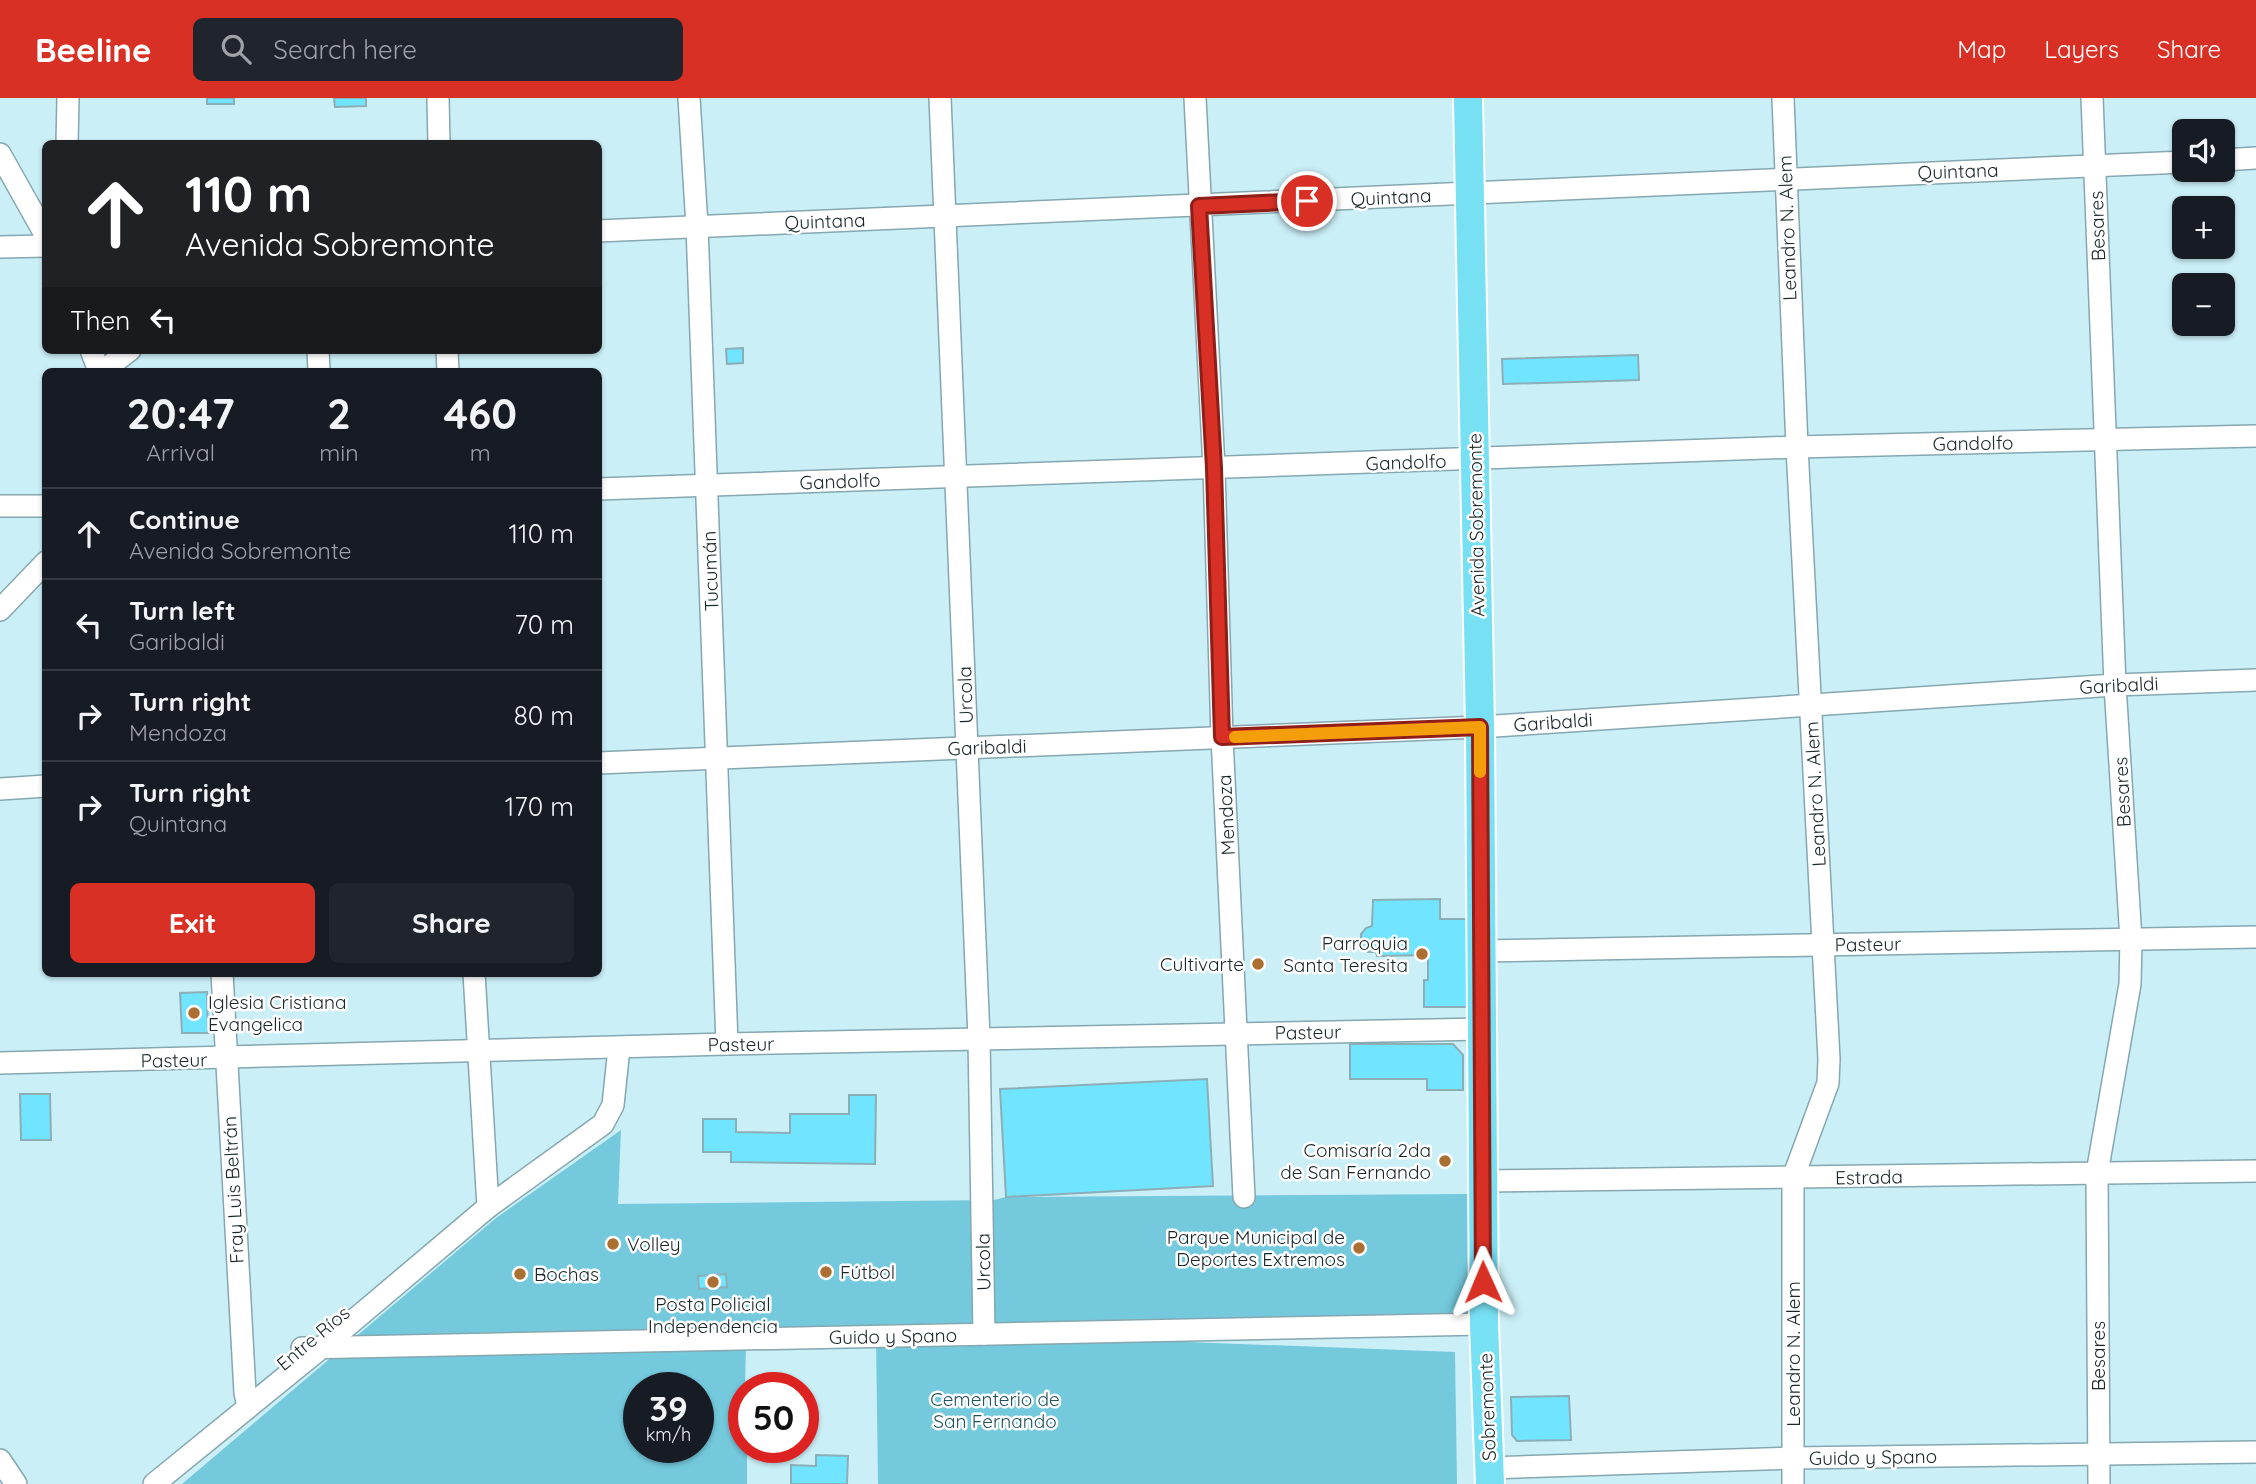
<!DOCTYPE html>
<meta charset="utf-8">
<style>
:root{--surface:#171b24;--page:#20242c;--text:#f1f3f6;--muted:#9ea1a6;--line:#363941;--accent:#d93025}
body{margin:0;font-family:Quicksand,sans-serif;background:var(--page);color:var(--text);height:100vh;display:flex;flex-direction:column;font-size:26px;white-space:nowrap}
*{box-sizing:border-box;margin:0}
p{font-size:23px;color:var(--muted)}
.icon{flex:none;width:38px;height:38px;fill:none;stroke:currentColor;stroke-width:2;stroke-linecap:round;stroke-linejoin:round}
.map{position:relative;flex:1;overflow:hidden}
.details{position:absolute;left:42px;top:270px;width:560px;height:609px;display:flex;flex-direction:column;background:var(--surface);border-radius:10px;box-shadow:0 2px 5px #0004}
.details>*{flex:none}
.banner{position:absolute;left:42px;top:42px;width:560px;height:214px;border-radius:10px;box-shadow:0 2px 5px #0004;background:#202124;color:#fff;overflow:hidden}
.fabs{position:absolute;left:2172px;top:21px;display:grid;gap:14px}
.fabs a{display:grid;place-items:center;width:63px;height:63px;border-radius:10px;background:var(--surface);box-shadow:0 2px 5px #0004;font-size:35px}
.speed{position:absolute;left:623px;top:1274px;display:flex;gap:14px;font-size:35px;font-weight:700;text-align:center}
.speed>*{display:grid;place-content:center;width:91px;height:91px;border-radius:50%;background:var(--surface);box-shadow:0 2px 5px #0004;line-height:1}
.speed small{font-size:18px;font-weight:400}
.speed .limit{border:10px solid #d22;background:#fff;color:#111}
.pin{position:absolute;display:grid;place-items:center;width:60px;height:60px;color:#fff;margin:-30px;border:4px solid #fff;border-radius:50%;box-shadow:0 2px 7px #0007}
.me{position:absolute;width:77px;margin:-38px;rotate:359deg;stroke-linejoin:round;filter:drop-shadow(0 0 5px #0008)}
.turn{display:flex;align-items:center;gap:24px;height:147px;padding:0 28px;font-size:32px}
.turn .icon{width:91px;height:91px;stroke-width:2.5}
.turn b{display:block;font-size:49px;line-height:60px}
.then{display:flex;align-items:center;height:66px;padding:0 28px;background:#0003;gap:14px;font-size:26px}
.eta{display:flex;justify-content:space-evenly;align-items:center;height:119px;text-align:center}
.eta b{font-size:42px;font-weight:700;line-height:49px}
.action{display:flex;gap:14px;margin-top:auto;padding:14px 28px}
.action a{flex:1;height:80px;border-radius:10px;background:var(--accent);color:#fff;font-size:28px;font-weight:700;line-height:80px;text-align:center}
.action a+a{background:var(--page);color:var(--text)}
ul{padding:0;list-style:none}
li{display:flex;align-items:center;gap:21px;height:91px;padding:0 28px;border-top:2px solid var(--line)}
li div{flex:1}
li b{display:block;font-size:26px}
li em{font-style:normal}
header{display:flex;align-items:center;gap:42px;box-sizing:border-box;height:98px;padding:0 35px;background:var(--accent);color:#fff}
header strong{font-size:33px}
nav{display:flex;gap:38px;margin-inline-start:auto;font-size:24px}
.search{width:490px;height:63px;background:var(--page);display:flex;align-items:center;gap:18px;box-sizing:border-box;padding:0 24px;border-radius:10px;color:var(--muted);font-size:26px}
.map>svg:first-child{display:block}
</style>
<header>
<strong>Beeline</strong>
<div class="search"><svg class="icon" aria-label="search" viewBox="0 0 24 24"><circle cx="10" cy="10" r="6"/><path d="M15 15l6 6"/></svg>Search here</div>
<nav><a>Map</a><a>Layers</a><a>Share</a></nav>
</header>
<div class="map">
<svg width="2256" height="1386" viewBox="0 0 2256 1386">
<rect width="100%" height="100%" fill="#cbeff7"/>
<path fill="#74c9dd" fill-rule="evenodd" d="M 621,1032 L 618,1106 L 994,1102 L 1006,1099 L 1472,1096 L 1475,1226 L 1002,1237 L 1455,1254 L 1457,1386 L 878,1386 L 876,1239 L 746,1241 L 744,1349 L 747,1349 L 747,1386 L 182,1386 L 496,1120 ZM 639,1290 L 698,1290 L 698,1349 L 639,1349 Z"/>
<g fill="#71e5ff" stroke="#8caeb6" stroke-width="2">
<rect x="207" y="0" width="27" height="6"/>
<polygon points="334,0 366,0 366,8 335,9"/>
<polygon points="743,250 743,265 727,266 726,251"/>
<polygon points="1638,257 1639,282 1503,286 1502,261"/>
<polygon points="1440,801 1440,821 1467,821 1468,909 1424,909 1424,882 1428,882 1428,857 1377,858 1376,854 1368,854 1361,848 1361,836 1366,830 1372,828 1373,802"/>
<polygon points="207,894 208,935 182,935 180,895"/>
<polygon points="1350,946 1453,946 1463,957 1463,992 1427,992 1427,981 1350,981"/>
<polygon points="1207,981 1213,1088 1006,1099 1000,991"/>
<polygon points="20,996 50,996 51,1042 21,1042"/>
<polygon points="849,997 876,997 875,1066 731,1064 731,1054 703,1054 703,1021 736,1021 736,1034 790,1035 790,1016 849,1016"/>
<polygon points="726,1176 727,1189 699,1191 698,1178"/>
<polygon points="1569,1298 1571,1342 1517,1343 1512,1337 1511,1299"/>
<polygon points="816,1357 848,1358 847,1386 791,1386 791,1367 816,1368"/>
</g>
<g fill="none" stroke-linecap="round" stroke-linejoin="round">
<defs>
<g id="minor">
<polyline points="438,0 439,46"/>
<polyline points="689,0 697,128 727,946"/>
<polyline points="940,0 979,940 984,1236"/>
<polyline points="1195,0 1214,370 1222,639 1244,1099"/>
<polyline points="1783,0 1797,349 1829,961 1828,985 1793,1080 1793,1386"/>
<polyline points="2092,0 2115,587 2131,842 2130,886 2097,1075 2099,1386"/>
<polyline points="67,46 68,0"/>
<polyline points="0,56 46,138"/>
<polyline points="2222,62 2256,60"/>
<polyline points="598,133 2184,64"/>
<polyline points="0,149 46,148"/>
<polyline points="91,252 99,273"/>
<polyline points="318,252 319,273"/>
<polyline points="447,252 448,273"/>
<polyline points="103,273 130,252"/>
<polyline points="598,391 1797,349 2256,338"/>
<polyline points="0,408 46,408"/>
<polyline points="0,512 46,464"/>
<polyline points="598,665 1480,629 2115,587 2256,582"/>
<polyline points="0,691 46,688"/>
<polyline points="1480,853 2256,839"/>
<polyline points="222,875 245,1295 248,1308"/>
<polyline points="474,875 488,1109"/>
<polyline points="0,965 727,946 1482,931"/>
<polyline points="1482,1083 2256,1073"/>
<polyline points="302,1250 1484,1226"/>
<polyline points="0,1362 16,1386"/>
<polyline points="1489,1370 1792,1360 2256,1354"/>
<polyline points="154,1386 321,1250 488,1109 603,1026 613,1007 619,950"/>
</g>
<polyline id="major" points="1468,0 1480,629 1484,1226 1490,1386"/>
</defs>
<use href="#minor" stroke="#85a7af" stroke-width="24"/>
<use href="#major" stroke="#fff" stroke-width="32"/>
<use href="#minor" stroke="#fff" stroke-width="21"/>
<use href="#major" stroke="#77e0f3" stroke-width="28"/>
</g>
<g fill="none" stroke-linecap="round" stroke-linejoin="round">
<defs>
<polyline id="route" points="1307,103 1199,108 1214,370 1222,639 1480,629 1483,1184"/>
</defs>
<use href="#route" stroke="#8d1f18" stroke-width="18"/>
<use href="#route" stroke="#d93025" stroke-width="12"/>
<polyline stroke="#f59e0b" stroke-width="12" points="1235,639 1480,629 1480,674"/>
</g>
<g fill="#ab6f31" stroke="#fff" stroke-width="2.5">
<circle cx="1422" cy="856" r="7"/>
<circle cx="1258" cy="866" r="7"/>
<circle cx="194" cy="915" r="7"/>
<circle cx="1445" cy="1063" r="7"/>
<circle cx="613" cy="1146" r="7"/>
<circle cx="1359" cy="1150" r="7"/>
<circle cx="826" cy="1174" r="7"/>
<circle cx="520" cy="1176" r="7"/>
<circle cx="713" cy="1184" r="7"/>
</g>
<g text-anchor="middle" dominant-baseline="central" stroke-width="5" stroke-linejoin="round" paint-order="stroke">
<g font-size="19" fill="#19262a" stroke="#fff">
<text transform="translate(1958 73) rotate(-2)">Quintana</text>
<text transform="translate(1391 99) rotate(-3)">Quintana</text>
<text transform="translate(825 123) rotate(-2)">Quintana</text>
<text transform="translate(2097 128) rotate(-92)">Besares</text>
<text transform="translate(1787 130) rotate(-92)">Leandro N. Alem</text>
<text transform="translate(1973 345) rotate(-1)">Gandolfo</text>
<text transform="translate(1406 364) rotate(-2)">Gandolfo</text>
<text transform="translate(840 383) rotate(-2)">Gandolfo</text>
<text transform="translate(1476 427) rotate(-91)">Avenida Sobremonte</text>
<text transform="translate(710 473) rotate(-92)">Tucumán</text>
<text transform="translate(2119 587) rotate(-3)">Garibaldi</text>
<text transform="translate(965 597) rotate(-92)">Urcola</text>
<text transform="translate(1553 624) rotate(-4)">Garibaldi</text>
<text transform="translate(987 649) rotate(-2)">Garibaldi</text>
<text transform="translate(2122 694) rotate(-93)">Besares</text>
<text transform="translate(1815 696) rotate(-93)">Leandro N. Alem</text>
<text transform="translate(1226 717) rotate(-93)">Mendoza</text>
<text transform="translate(1868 846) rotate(-1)">Pasteur</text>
<text transform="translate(1308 934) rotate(-1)">Pasteur</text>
<text transform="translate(741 946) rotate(-1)">Pasteur</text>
<text transform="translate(174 962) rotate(-1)">Pasteur</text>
<text transform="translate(1869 1079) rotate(-1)">Estrada</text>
<text transform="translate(233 1092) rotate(-93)">Fray Luis Beltrán</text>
<text transform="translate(983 1164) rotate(-91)">Urcola</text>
<text transform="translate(893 1238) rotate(-1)">Guido y Spano</text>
<text transform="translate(313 1240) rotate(-40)">Entre Ríos</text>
<text transform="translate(1793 1256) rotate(-90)">Leandro N. Alem</text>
<text transform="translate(2098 1258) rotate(-90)">Besares</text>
<text transform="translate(1487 1309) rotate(-92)">Sobremonte</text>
<text transform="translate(1873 1359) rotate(-1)">Guido y Spano</text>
</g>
<g font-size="19" fill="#19262a" stroke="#fff" text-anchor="end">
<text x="1408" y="845">Parroquia<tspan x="1408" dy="22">Santa Teresita</tspan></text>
<text x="1244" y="866">Cultivarte</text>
<text x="208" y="904" text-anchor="start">Iglesia Cristiana<tspan x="208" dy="22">Evangelica</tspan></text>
<text x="1431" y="1052">Comisaría 2da<tspan x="1431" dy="22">de San Fernando</tspan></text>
<text x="1345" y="1139">Parque Municipal de<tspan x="1345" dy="22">Deportes Extremos</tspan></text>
<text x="627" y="1146" text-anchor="start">Volley</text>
<text x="840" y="1174" text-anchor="start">Fútbol</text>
<text x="534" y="1176" text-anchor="start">Bochas</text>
<text x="713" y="1206" text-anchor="middle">Posta Policial<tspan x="713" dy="22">Independencia</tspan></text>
</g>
<g font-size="19" fill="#1f525d" stroke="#fff">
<text x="995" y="1301">Cementerio de<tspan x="995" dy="22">San Fernando</tspan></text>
</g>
</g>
</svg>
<div class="fabs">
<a><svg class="icon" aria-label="sound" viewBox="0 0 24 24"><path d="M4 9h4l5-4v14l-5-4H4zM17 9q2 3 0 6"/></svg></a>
<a>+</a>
<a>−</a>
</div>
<div class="speed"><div>39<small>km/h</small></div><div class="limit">50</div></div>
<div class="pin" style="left:1307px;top:103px;background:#d93025"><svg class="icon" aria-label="arrive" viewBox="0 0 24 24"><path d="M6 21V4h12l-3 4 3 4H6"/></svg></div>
<svg class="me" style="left:1483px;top:1184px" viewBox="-20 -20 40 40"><path d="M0-17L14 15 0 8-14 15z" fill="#d93025" stroke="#fff" stroke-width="4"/></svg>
<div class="banner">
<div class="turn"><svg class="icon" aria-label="ahead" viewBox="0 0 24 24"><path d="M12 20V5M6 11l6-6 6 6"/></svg><div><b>110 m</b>Avenida Sobremonte</div></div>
<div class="then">Then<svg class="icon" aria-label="left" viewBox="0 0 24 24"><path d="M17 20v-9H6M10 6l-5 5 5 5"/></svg></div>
</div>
<section class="details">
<div class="eta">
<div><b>20:47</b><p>Arrival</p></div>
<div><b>2</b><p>min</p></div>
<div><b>460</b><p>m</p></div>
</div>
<ul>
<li><svg class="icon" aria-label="ahead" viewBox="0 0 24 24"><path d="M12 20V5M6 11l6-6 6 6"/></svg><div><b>Continue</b><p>Avenida Sobremonte</p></div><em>110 m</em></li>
<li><svg class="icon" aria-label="left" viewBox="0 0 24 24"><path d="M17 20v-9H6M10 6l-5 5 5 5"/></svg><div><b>Turn left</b><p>Garibaldi</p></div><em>70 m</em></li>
<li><svg class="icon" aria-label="right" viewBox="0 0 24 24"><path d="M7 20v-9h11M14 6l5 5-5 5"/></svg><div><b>Turn right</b><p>Mendoza</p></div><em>80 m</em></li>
<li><svg class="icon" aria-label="right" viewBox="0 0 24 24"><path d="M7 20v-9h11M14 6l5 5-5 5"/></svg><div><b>Turn right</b><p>Quintana</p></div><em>170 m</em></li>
</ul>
<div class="action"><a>Exit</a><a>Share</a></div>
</section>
</div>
